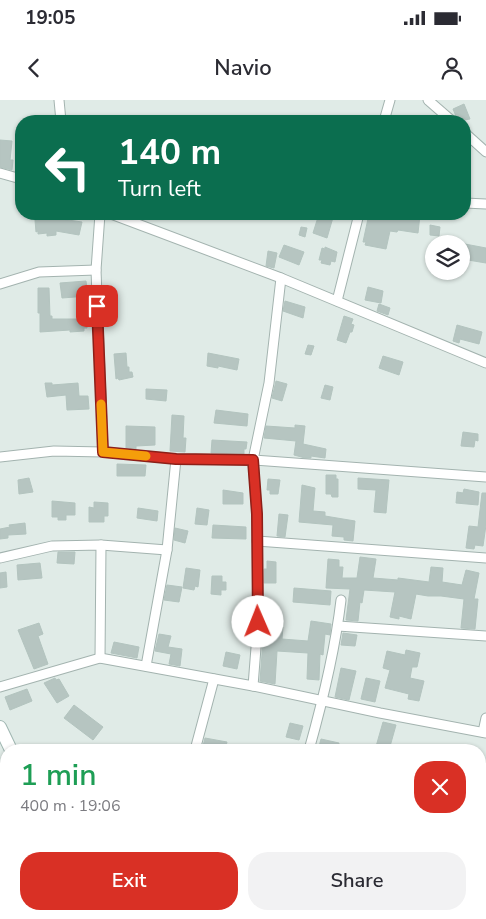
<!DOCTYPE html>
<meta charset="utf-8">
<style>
:root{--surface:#fff;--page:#f2f2f3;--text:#2b2b33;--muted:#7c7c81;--accent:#d93025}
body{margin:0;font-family:"Nunito Sans",sans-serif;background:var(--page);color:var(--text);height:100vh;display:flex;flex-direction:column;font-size:19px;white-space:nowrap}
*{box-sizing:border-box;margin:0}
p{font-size:16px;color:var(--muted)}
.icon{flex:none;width:28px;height:28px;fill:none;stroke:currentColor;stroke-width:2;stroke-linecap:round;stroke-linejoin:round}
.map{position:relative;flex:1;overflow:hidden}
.drawer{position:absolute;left:0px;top:644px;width:486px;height:176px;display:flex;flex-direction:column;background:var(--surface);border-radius:20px 20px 0 0;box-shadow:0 1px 4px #0004}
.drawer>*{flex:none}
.guide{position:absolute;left:15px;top:15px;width:456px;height:105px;border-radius:20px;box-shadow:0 1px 4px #0004;background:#0b6e4f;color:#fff;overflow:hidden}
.tools{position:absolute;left:425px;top:135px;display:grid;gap:10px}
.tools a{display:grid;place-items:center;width:45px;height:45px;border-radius:50%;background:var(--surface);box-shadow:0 1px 4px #0004;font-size:25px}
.pin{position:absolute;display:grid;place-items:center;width:42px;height:42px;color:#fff;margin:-21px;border-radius:10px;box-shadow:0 2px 8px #0006}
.me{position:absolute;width:55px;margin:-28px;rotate:359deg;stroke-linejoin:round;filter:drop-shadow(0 0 4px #0008)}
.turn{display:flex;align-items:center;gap:18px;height:105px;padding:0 20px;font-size:22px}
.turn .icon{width:65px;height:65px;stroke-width:2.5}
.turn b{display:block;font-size:35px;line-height:42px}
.round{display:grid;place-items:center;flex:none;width:52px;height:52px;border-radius:20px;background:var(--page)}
.head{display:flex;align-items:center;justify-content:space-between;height:85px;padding:0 20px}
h1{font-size:30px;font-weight:600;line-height:38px;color:#1e9e55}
.button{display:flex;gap:10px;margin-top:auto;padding:10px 20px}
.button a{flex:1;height:58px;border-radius:20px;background:var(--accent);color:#fff;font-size:20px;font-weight:600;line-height:58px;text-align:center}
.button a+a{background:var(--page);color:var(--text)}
.status{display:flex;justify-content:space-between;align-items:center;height:35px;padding:0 25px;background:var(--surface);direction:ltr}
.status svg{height:14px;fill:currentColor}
header{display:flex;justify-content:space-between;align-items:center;height:65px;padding:0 20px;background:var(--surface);font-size:22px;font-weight:600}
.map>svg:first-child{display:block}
</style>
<div class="status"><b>19:05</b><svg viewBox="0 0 49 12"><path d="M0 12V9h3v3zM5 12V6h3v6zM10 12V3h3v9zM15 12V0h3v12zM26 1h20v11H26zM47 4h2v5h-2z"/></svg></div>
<header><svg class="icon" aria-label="back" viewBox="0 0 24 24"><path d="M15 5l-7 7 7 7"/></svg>Navio<svg class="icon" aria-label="person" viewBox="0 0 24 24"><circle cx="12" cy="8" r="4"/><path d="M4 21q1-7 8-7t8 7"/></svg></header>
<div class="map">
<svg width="486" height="819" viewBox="0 0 486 819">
<rect width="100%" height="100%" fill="#e0ebe7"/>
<g fill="#b6c5c1" stroke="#b3c4bf">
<polygon points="464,4 470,19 458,21 453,9"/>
<polygon points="0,40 12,41 10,60 13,60 12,70 0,67"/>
<polygon points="319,114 334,114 327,138 313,133"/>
<polygon points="369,114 420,115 418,133 398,130 397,132 390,131 386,149 365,145 366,142 363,142"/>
<polygon points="54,118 82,122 79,135 56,131 56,135 47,136 47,133 38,134 38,131 36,132 35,120"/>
<polygon points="430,125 440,127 439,136 430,135"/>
<polygon points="301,127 307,128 305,137 299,135"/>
<polygon points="465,144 486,148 486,163 462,159"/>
<polygon points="284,145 304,152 299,165 279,157"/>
<polygon points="325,147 337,152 335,162 331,161 330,165 321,163 322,160 319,160 322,148 325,149"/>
<polygon points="268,151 277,153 274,168 266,166"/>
<polygon points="86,181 88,196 62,198 60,183"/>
<polygon points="368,187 383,191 381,203 365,200"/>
<polygon points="38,188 49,188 50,216 52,216 52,219 87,219 87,228 84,228 84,231 70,232 70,230 40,232 40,213 38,213"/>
<polygon points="285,201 305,207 303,218 283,211"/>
<polygon points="379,204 390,208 388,215 377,211"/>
<polygon points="344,216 353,219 351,224 354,225 352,232 350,232 346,243 337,240"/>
<polygon points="457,225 482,232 479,244 460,239 459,243 453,241"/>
<polygon points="308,245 314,246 311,255 305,254"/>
<polygon points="126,253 127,267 129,267 129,272 132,272 133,277 119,280 118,278 116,279 114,254"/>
<polygon points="208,253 239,259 237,270 218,266 218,268 207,266"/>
<polygon points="383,256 403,262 399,275 379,268"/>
<polygon points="276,281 287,284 282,301 272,298"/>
<polygon points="45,283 52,283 52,285 78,283 79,296 88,296 89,309 67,310 66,295 47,297"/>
<polygon points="325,285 333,287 330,300 321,298"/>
<polygon points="146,289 167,290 166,301 146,299"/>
<polygon points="216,310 248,314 247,326 214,323"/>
<polygon points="172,315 184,316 183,338 186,338 185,352 170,351"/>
<polygon points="295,325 305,326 303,344 326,349 325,358 311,356 311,358 305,358 294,355 296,341 264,338 266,326 295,328"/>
<polygon points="126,326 155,327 155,345 136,346 136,349 126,348"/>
<polygon points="463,332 478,334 478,341 475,340 474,347 461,346"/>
<polygon points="212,340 247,342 246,349 244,349 244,354 211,353"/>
<polygon points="117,364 146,365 145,376 117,376"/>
<polygon points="326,375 336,375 336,379 338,379 338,397 332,397 331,394 326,394"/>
<polygon points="29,378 33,392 19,394 18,380"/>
<polygon points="358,378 389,380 386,413 374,412 376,390 358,389"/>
<polygon points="268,379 280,380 278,394 270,394 270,390 267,390"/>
<polygon points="302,385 315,388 313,411 325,412 325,416 355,421 353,441 344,440 344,437 332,436 333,425 299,422"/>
<polygon points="464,389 479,392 478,405 456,403 457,392 463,393"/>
<polygon points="223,390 243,393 243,404 223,404"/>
<polygon points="482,393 486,393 486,425 483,446 475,445 474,449 466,448 469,426 478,427"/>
<polygon points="52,401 75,403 75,415 66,415 66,420 58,420 58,417 52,417"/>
<polygon points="94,402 108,403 108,416 104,416 104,422 89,422 89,407 94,408"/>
<polygon points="138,408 158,411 157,421 137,418"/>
<polygon points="197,408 209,410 207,425 195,424"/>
<polygon points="279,414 288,415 285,437 277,436"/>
<polygon points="25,423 26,434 8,435 8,438 0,439 0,429 10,427 9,425"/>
<polygon points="213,425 246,427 246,439 212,438"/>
<polygon points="175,428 188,431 185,443 174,440"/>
<polygon points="58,452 75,452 74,464 57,463"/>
<polygon points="360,457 376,459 373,478 398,480 398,478 429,482 431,467 443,468 442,482 462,485 466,470 479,473 474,499 478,499 475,529 461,528 464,499 441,496 428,496 416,494 411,519 399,516 399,519 390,517 395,492 364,490 362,503 360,502 358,521 346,520 350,489 326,488 328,459 339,460 339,467 343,467 342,478 357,478"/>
<polygon points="267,461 276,462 276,483 264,483 264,469 267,469"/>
<polygon points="40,463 42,478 18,480 17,465"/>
<polygon points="186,468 200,470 198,487 195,486 194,490 183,488"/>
<polygon points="6,472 7,487 0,488 0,473"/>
<polygon points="212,476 222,476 222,482 226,482 226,490 221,490 221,495 211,494"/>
<polygon points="167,485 182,487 179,502 164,500"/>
<polygon points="294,488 331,491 330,505 293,502"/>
<polygon points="311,521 331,524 330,535 325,534 323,555 320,554 319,580 307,579 308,553 277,551 275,584 260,581 264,526 283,527 282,539 308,541"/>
<polygon points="39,523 43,534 38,536 48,564 34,569 18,530"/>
<polygon points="343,533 357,535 355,546 341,545"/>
<polygon points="159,534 171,536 168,547 182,549 180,566 169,564 171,554 155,551"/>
<polygon points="114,542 139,547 137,558 111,553"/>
<polygon points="406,550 420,553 417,567 412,567 410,578 424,581 419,601 408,599 409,594 385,588 390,570 383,568 387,551 405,555"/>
<polygon points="226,552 240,555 237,569 223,566"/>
<polygon points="341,568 356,571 349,600 335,597"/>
<polygon points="55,578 56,580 59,579 69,596 57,603 44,583"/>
<polygon points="366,578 380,581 375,602 361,599"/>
<polygon points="27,589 32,601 10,610 5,597"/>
<polygon points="74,605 103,627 93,640 64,618"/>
<polygon points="383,622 396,625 389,650 375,650"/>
<polygon points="290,623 303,626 299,640 286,637"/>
<polygon points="205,638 227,642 225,650 202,650"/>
<polygon points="321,639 339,643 338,650 318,650"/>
<polygon points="480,798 486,800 485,811 480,810"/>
</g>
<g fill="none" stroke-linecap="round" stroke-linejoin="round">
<defs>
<g id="minor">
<polyline points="59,0 61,21"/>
<polyline points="428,0 452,21"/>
<polyline points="384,21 390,0"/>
<polyline points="465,33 486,52"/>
<polyline points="0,73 21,79"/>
<polyline points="465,103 486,104"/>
<polyline points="100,114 96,170 103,352"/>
<polyline points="111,114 281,178 486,263"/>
<polyline points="0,184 39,172 96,170"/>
<polyline points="337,201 359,114"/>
<polyline points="0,357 54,351 103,352 176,359 253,360 486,377"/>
<polyline points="257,441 486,458"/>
<polyline points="0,458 52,446 101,445 167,450"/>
<polyline points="338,526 486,536"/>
<polyline points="100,558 101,445"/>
<polyline points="146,566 167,450 176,359"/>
<polyline points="253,586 258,522 257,414 253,360 269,283 281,178"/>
<polyline points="0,587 100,558 253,586 380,613 486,633"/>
<polyline points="483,632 486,618"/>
<polyline points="195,650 214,579"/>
<path d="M 309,650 C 323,600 335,551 341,500"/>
<polyline points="0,724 6,718"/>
<polyline points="480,732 486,733"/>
<polyline points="0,784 6,789"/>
<polyline points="35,814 41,819"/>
<polyline points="290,814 302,819"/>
<polyline points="160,819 161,814"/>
<polyline points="348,819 350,814"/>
<polyline points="457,819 458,814"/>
</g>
<g id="secondary">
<polyline points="0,627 11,650"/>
<polyline points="122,814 127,819"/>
</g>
</defs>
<use href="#minor" stroke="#a3b3af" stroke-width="11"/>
<use href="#secondary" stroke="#9fb6b1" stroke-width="14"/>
<use href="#minor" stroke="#fff" stroke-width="9"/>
<use href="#secondary" stroke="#fff" stroke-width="12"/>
</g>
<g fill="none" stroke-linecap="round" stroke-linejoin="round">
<defs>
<polyline id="route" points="97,206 103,352 176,359 253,360 257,414 258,522"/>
</defs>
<use href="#route" stroke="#8d1f18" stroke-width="12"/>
<use href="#route" stroke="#d93025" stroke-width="9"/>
<polyline stroke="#f59e0b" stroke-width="9" points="101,304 103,352 146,356"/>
</g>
</svg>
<div class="tools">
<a><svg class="icon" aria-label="layers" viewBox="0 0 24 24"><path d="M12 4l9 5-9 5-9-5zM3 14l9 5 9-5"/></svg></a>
</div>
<div class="pin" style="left:97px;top:206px;background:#d93025"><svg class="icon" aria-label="arrive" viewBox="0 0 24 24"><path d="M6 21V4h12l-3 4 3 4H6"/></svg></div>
<svg class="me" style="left:258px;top:522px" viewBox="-20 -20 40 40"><circle r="19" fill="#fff"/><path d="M0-13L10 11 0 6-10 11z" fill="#d93025"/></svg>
<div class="guide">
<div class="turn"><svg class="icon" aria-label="left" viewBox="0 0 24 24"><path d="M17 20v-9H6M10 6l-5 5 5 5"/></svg><div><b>140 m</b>Turn left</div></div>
</div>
<section class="drawer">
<div class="head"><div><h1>1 min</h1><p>400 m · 19:06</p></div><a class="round" style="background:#d93025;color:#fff"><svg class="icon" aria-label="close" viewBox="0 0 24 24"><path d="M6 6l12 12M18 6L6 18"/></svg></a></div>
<div class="button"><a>Exit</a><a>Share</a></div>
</section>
</div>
